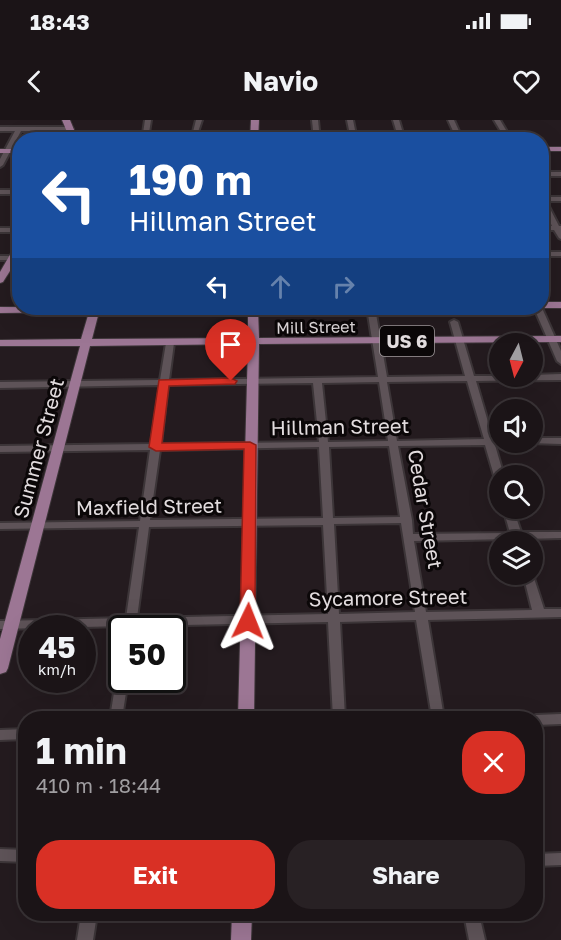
<!DOCTYPE html>
<meta charset="utf-8">
<style>
:root{--surface:#1b1417;--page:#282124;--text:#f1f3f6;--muted:#a09ea1;--line:#393336;--accent:#d93025}
body{margin:0;font-family:"Golos Text",sans-serif;background:var(--page);color:var(--text);height:100vh;display:flex;flex-direction:column;font-size:22px;white-space:nowrap}
*{box-sizing:border-box;margin:0}
p{font-size:20px;color:var(--muted)}
.icon{flex:none;width:33px;height:33px;fill:none;stroke:currentColor;stroke-width:2;stroke-linecap:round;stroke-linejoin:round}
.map{position:relative;flex:1;overflow:hidden}
.drawer{position:absolute;left:18px;top:591px;width:525px;height:210px;display:flex;flex-direction:column;background:var(--surface);border-radius:24px;box-shadow:0 6px 24px #0002,0 0 0 2px var(--line)}
.drawer>*{flex:none}
.guide{position:absolute;left:12px;top:12px;width:537px;height:183px;border-radius:24px;box-shadow:0 6px 24px #0002,0 0 0 2px var(--line);background:#1a4fa0;color:#fff;overflow:hidden}
.needle{width:39px;rotate:187deg}
.fabs{position:absolute;left:489px;top:213px;display:grid;gap:12px}
.fabs a{display:grid;place-items:center;width:54px;height:54px;border-radius:50%;background:var(--surface);box-shadow:0 6px 24px #0002,0 0 0 2px var(--line);font-size:30px}
.speed{position:absolute;left:18px;top:495px;display:flex;gap:12px;font-size:30px;font-weight:700;text-align:center}
.speed>*{display:grid;place-content:center;width:78px;height:78px;border-radius:50%;background:var(--surface);box-shadow:0 6px 24px #0002,0 0 0 2px var(--line);line-height:1}
.speed small{font-size:15px;font-weight:400}
.speed .limit{border:3px solid #111;border-radius:9px;background:#fff;color:#111}
.pin{position:absolute;display:grid;place-items:center;width:51px;height:51px;color:#fff;margin:-62px -26px;border-radius:50% 50% 50% 0;rotate:-45deg;box-shadow:0 0 6px #0007}
.pin .icon{rotate:45deg}
.me{position:absolute;width:66px;margin:-33px;rotate:2deg;stroke-linejoin:round;filter:drop-shadow(0 0 4px #0008)}
.turn{display:flex;align-items:center;gap:21px;height:126px;padding:0 18px;font-size:27px}
.turn .icon{width:78px;height:78px;stroke-width:2.5}
.turn b{display:block;font-size:42px;line-height:51px}
.lanes{display:flex;align-items:center;height:57px;padding:0 18px;background:#0003;justify-content:center;gap:30px;direction:ltr}
.lanes .off{opacity:.35}
.round{display:grid;place-items:center;flex:none;width:63px;height:63px;border-radius:24px;background:var(--page)}
.overview{display:flex;align-items:center;justify-content:space-between;height:102px;padding:0 18px}
h1{font-size:36px;font-weight:700;line-height:45px}
.action{display:flex;gap:12px;margin-top:auto;padding:12px 18px}
.action a{flex:1;height:69px;border-radius:24px;background:var(--accent);color:#fff;font-size:24px;font-weight:700;line-height:69px;text-align:center}
.action a+a{background:var(--page);color:var(--text)}
.status{display:flex;justify-content:space-between;align-items:center;height:42px;padding:0 30px;background:var(--surface);direction:ltr}
.status svg{height:16px;fill:currentColor}
header{display:flex;justify-content:space-between;align-items:center;height:78px;padding:0 18px;background:var(--surface);font-size:27px;font-weight:700}
.map>svg:first-child{display:block}
</style>
<div class="status"><b>18:43</b><svg viewBox="0 0 49 12"><path d="M0 12V9h3v3zM5 12V6h3v6zM10 12V3h3v9zM15 12V0h3v12zM26 1h20v11H26zM47 4h2v5h-2z"/></svg></div>
<header><svg class="icon" aria-label="back" viewBox="0 0 24 24"><path d="M15 5l-7 7 7 7"/></svg>Navio<svg class="icon" aria-label="heart" viewBox="0 0 24 24"><path d="M12 20l-8-8c-3-5 5-10 8-4 3-6 11-1 8 4z"/></svg></header>
<div class="map">
<svg width="561" height="820" viewBox="0 0 561 820">
<rect width="100%" height="100%" fill="#241b1f"/>
<g fill="none" stroke-linecap="round" stroke-linejoin="round">
<defs>
<g id="minor">
<polygon points="145,0 151,0 149,13 193,12 196,0 202,0 197,15 148,17 148,20 142,20"/>
<polygon points="312,0 318,0 320,20 314,20"/>
<polygon points="347,0 353,0 357,20 351,20"/>
<polygon points="393,0 399,0 405,20 399,20"/>
<polygon points="448,0 454,0 463,20 457,20"/>
<polygon points="494,0 500,0 512,20 506,20"/>
<polygon points="0,7 70,7 73,9 70,11 21,11 3,45 0,47 0,39 15,11 0,11"/>
<rect x="542" y="52" width="19" height="4"/>
<rect x="0" y="70" width="20" height="4"/>
<polygon points="542,77 561,77 561,81 546,81 559,106 561,106 561,119 559,118 554,110 542,110 542,106 552,106 542,85"/>
<rect x="0" y="108" width="20" height="4"/>
<rect x="542" y="132" width="19" height="4"/>
<rect x="0" y="136" width="20" height="4"/>
<path d="M 367,188 L 375,188 L 387,257 L 465,256 L 450,202 L 454,200 L 458,202 L 474,256 L 532,256 L 532,255 L 561,254 L 561,260 L 476,261 L 493,319 L 500,319 L 500,322 L 504,322 L 495,325 L 504,356 L 500,356 L 500,362 L 495,359 L 485,325 L 398,326 L 412,400 L 413,414 L 510,413 L 503,388 L 513,388 L 521,412 L 561,412 L 561,418 L 523,419 L 522,422 L 514,422 L 512,419 L 414,421 L 426,492 L 532,490 L 523,454 L 532,454 L 532,452 L 544,489 L 561,489 L 561,497 L 428,500 L 444,598 L 432,598 L 416,500 L 340,502 L 345,598 L 333,598 L 328,502 L 136,506 L 136,508 L 124,508 L 124,506 L 0,509 L 0,501 L 126,498 L 139,407 L 0,409 L 0,403 L 140,401 L 150,330 L 0,332 L 0,326 L 151,324 L 160,265 L 0,268 L 0,262 L 160,260 L 166,223 L 170,221 L 174,223 L 169,260 L 378,257 ZM 467,261 L 484,319 L 397,321 L 387,262 ZM 379,262 L 388,321 L 328,322 L 322,263 ZM 313,263 L 319,322 L 161,324 L 168,265 ZM 389,326 L 400,397 L 333,398 L 329,327 ZM 319,327 L 323,398 L 150,400 L 160,330 ZM 401,403 L 415,492 L 339,494 L 334,404 ZM 323,405 L 328,494 L 137,498 L 149,407 Z"/>
<polygon points="534,188 542,188 561,231 561,244 557,241"/>
<polygon points="532,318 561,318 561,324 529,323 532,322"/>
<polygon points="122,556 122,560 128,560 122,598 110,598 116,560 118,557"/>
<polygon points="561,594 561,604 536,605 536,598 530,598 536,595"/>
<polygon points="26,609 26,619 0,620 0,610"/>
<polygon points="0,729 26,730 26,742 0,741"/>
<polygon points="561,733 561,745 536,746 536,734"/>
<polygon points="81,794 97,794 93,820 77,820"/>
<polygon points="464,794 479,794 485,820 469,820"/>
</g>
<g id="major">
<polygon points="62,0 70,0 75,12 74,20 66,20 67,12"/>
<polygon points="251,0 259,0 258,20 250,20"/>
<rect x="542" y="27" width="19" height="4"/>
<rect x="0" y="29" width="20" height="4"/>
<polygon points="20,123 20,135 3,162 0,163 0,152 15,126"/>
<polygon points="542,182 561,182 561,188 540,188"/>
<polygon points="0,187 161,188 156,191 99,192 92,219 248,218 248,188 258,188 259,218 561,216 561,222 259,224 254,598 238,598 248,224 90,226 8,548 6,552 0,554 0,519 80,226 0,226 0,220 81,219 89,192 0,193"/>
<polygon points="232,794 252,794 251,820 231,820"/>
</g>
</defs>
<use href="#minor" stroke="#3c3538" stroke-width="4"/>
<use href="#major" stroke="#3c3538" stroke-width="2"/>
<use href="#minor" fill="#5e5358" fill-rule="evenodd"/>
<use href="#major" fill="#9c7694" fill-rule="evenodd"/>
</g>
<polygon fill="#d93025" stroke="#8d1f18" stroke-width="1.5" points="231,258 237,261 235,264 169,266 162,323 250,322 256,325 255,501 253,504 242,504 240,501 244,329 156,331 149,327 159,260"/>
<g text-anchor="middle" dominant-baseline="central" stroke-width="6" stroke-linejoin="round" paint-order="stroke">
<g font-size="16" fill="#e2dcde" stroke="#0b0708">
<text transform="translate(316 207) rotate(-1)">Mill Street</text>
</g>
<rect fill="#0b0708" stroke="#a29c9e" stroke-width="1.5" x="380" y="206" width="54" height="30" rx="4.5"/>
<g font-size="18" font-weight="bold" fill="#e2dcde">
<text x="407" y="221">US 6</text>
</g>
<g font-size="20" fill="#e2dcde" stroke="#0b0708">
<text transform="translate(340 306) rotate(-1)">Hillman Street</text>
<text transform="translate(38 328) rotate(-75)">Summer Street</text>
<text transform="translate(149 386) rotate(-1)">Maxfield Street</text>
<text transform="translate(426 389) rotate(80)">Cedar Street</text>
<text transform="translate(388 477) rotate(-1)">Sycamore Street</text>
</g>
</g>
</svg>
<div class="fabs">
<a><svg class="needle" viewBox="-14 -14 28 28"><path d="M0-13l5 13h-10z" fill="#e53935"/><path d="M0 13l5-13h-10z" fill="#a09ea1"/></svg></a>
<a><svg class="icon" aria-label="sound" viewBox="0 0 24 24"><path d="M4 9h4l5-4v14l-5-4H4zM17 9q2 3 0 6"/></svg></a>
<a><svg class="icon" aria-label="search" viewBox="0 0 24 24"><circle cx="10" cy="10" r="6"/><path d="M15 15l6 6"/></svg></a>
<a><svg class="icon" aria-label="layers" viewBox="0 0 24 24"><path d="M12 4l9 5-9 5-9-5zM3 14l9 5 9-5"/></svg></a>
</div>
<div class="speed"><div>45<small>km/h</small></div><div class="limit">50</div></div>
<div class="pin" style="left:231px;top:261px;background:#d93025"><svg class="icon" aria-label="arrive" viewBox="0 0 24 24"><path d="M6 21V4h12l-3 4 3 4H6"/></svg></div>
<svg class="me" style="left:248px;top:501px" viewBox="-20 -20 40 40"><path d="M0-17L14 15 0 8-14 15z" fill="#d93025" stroke="#fff" stroke-width="4"/></svg>
<div class="guide">
<div class="turn"><svg class="icon" aria-label="left" viewBox="0 0 24 24"><path d="M17 20v-9H6M10 6l-5 5 5 5"/></svg><div><b>190 m</b>Hillman Street</div></div>
<div class="lanes"><svg class="icon" aria-label="left" viewBox="0 0 24 24"><path d="M17 20v-9H6M10 6l-5 5 5 5"/></svg><svg class="icon off" aria-label="ahead" viewBox="0 0 24 24"><path d="M12 20V5M6 11l6-6 6 6"/></svg><svg class="icon off" aria-label="right" viewBox="0 0 24 24"><path d="M7 20v-9h11M14 6l5 5-5 5"/></svg></div>
</div>
<section class="drawer">
<div class="overview"><div><h1>1 min</h1><p>410 m · 18:44</p></div><a class="round" style="background:#d93025;color:#fff"><svg class="icon" aria-label="close" viewBox="0 0 24 24"><path d="M6 6l12 12M18 6L6 18"/></svg></a></div>
<div class="action"><a>Exit</a><a>Share</a></div>
</section>
</div>
